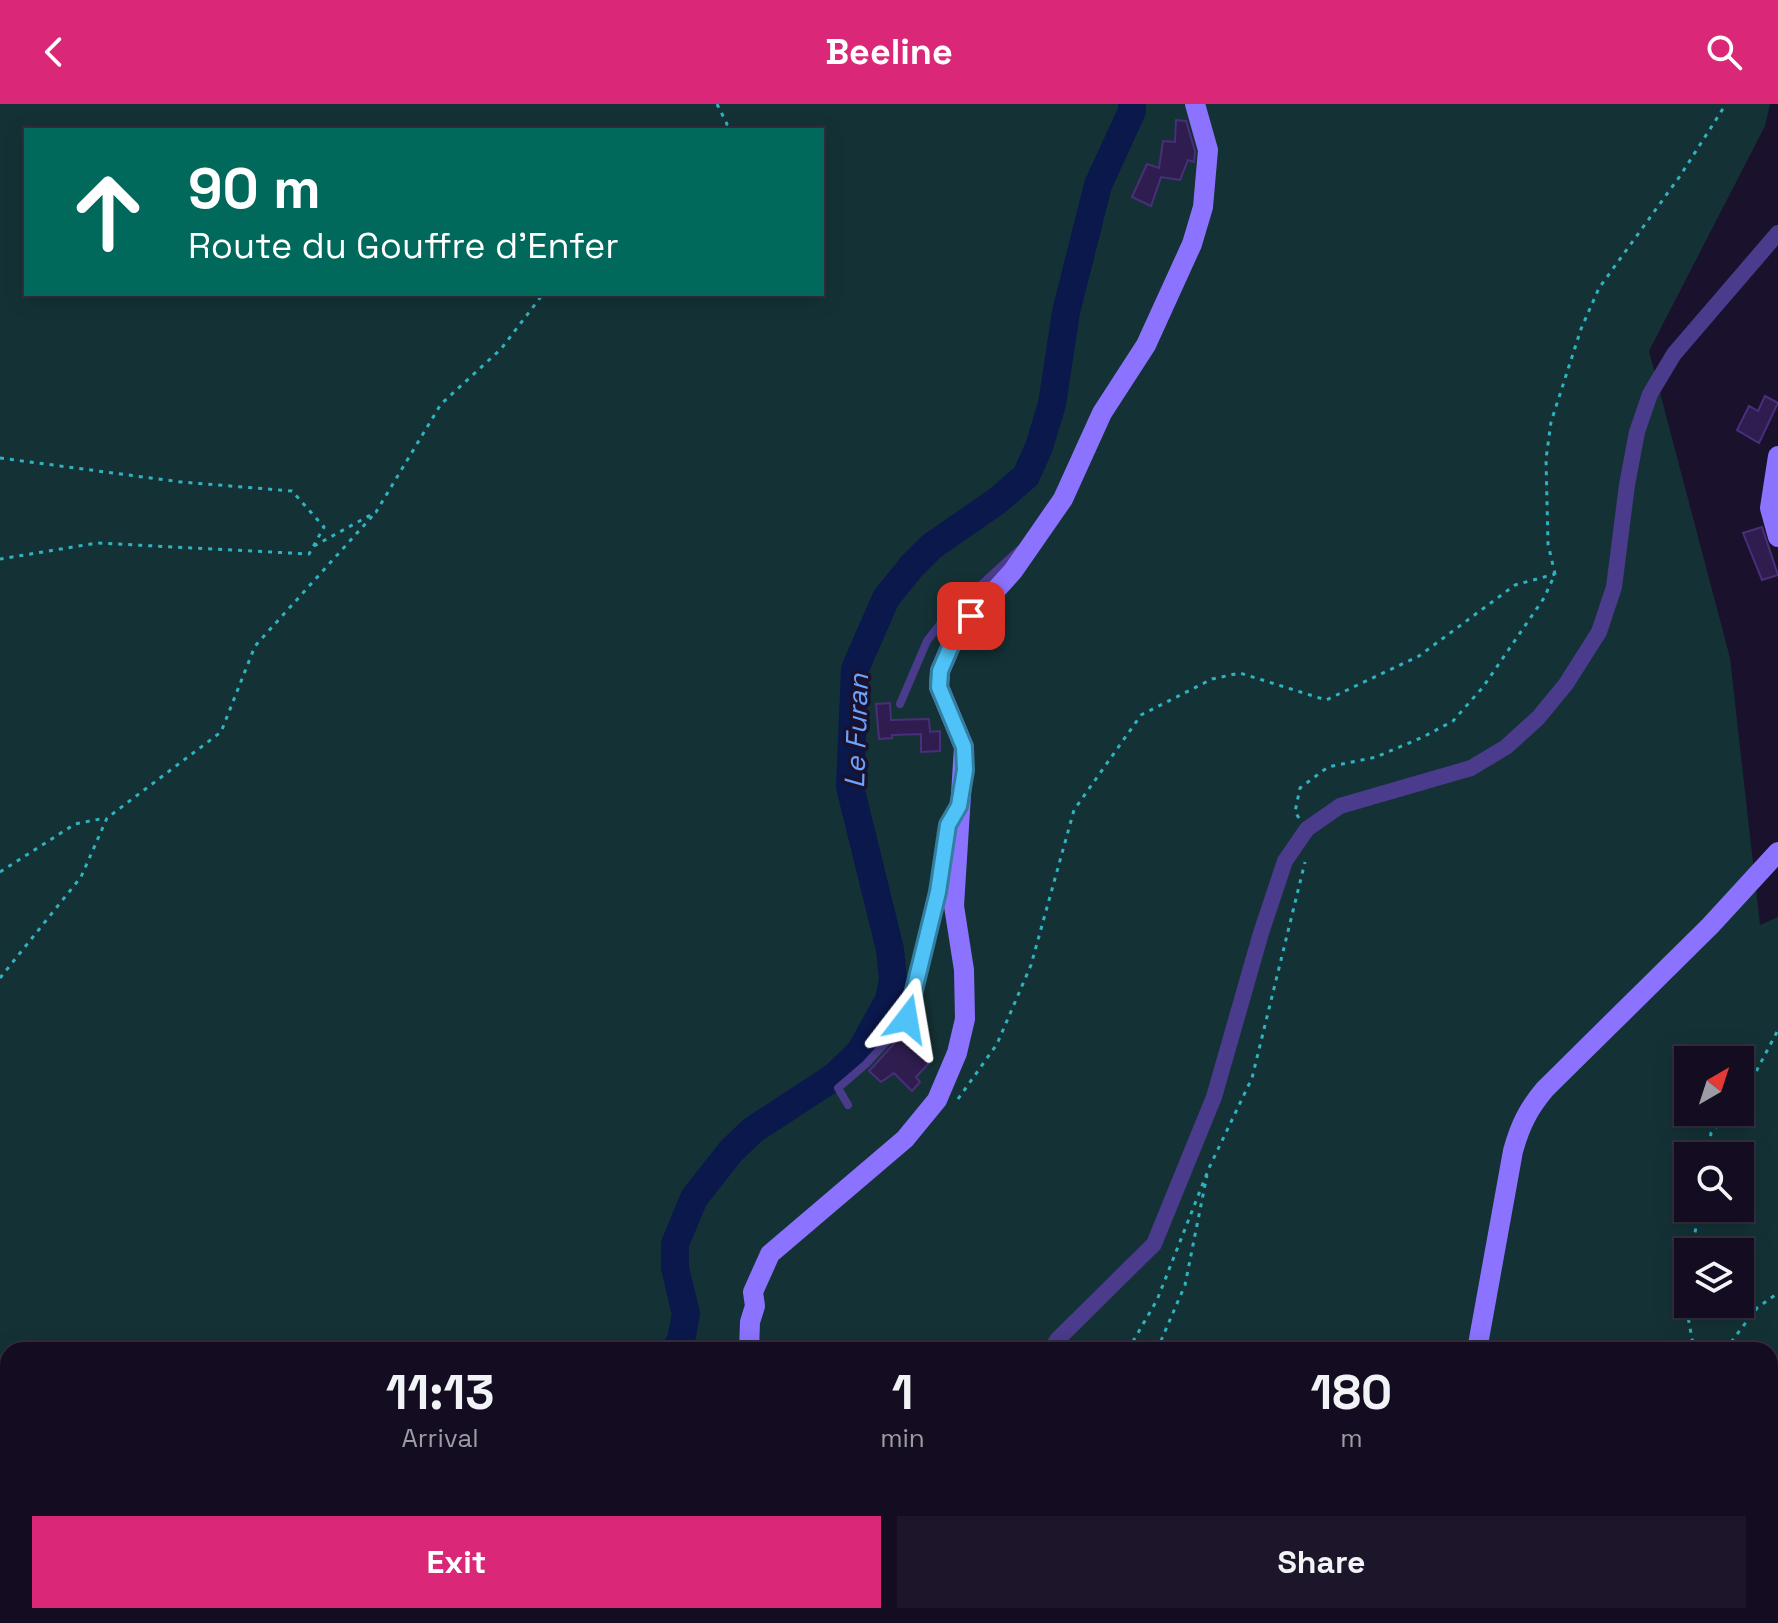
<!DOCTYPE html>
<style>
:root{--surface:#140d21;--page:#1d162a;--text:#f1f3f6;--muted:#9d9ca5;--line:#332d3f;--accent:#db2777}
body{margin:0;font-family:"Space Grotesk",sans-serif;background:var(--page);color:var(--text);height:100vh;display:flex;flex-direction:column;font-size:30px;white-space:nowrap}
*{box-sizing:border-box;margin:0}
p{font-size:26px;color:var(--muted)}
.icon{flex:none;width:44px;height:44px;fill:none;stroke:currentColor;stroke-width:2;stroke-linecap:round;stroke-linejoin:round}
.map{position:relative;flex:1;overflow:hidden}
.side{position:absolute;left:0px;top:1238px;width:1778px;height:282px;display:flex;flex-direction:column;background:var(--surface);border-radius:24px 24px 0 0;box-shadow:0 4px 20px #0003,0 0 0 2px var(--line)}
.side>*{flex:none}
.guide{position:absolute;left:24px;top:24px;width:800px;height:168px;border-radius:0px;box-shadow:0 4px 20px #0003,0 0 0 2px var(--line);background:#00695c;color:#fff;overflow:hidden}
.needle{width:52px;rotate:39deg}
.tools{position:absolute;left:1674px;top:942px;display:grid;gap:16px}
.tools a{display:grid;place-items:center;width:80px;height:80px;border-radius:0px;background:var(--surface);box-shadow:0 4px 20px #0003,0 0 0 2px var(--line);font-size:40px}
.pin{position:absolute;display:grid;place-items:center;width:68px;height:68px;color:#fff;margin:-34px;border-radius:16px;box-shadow:0 4px 12px #0006}
.me{position:absolute;width:88px;margin:-44px;rotate:14deg;stroke-linejoin:round;filter:drop-shadow(0 0 6px #0008)}
.turn{display:flex;align-items:center;gap:28px;height:168px;padding:0 32px;font-size:36px}
.turn .icon{width:104px;height:104px;stroke-width:2.5}
.turn b{display:block;font-size:56px;line-height:68px}
.eta{display:flex;justify-content:space-evenly;align-items:center;height:136px;text-align:center}
.eta b{font-size:48px;font-weight:600;line-height:56px}
.button{display:flex;gap:16px;margin-top:auto;padding:16px 32px}
.button a{flex:1;height:92px;border-radius:0px;background:var(--accent);color:#fff;font-size:32px;font-weight:600;line-height:92px;text-align:center}
.button a+a{background:var(--page);color:var(--text)}
header{display:flex;justify-content:space-between;align-items:center;height:104px;padding:0 32px;background:var(--accent);color:#fff;font-size:36px;font-weight:600}
.map>svg:first-child{display:block}
</style>
<header><svg class="icon" aria-label="back" viewBox="0 0 24 24"><path d="M15 5l-7 7 7 7"/></svg>Beeline<svg class="icon" aria-label="search" viewBox="0 0 24 24"><circle cx="10" cy="10" r="6"/><path d="M15 15l6 6"/></svg></header>
<div class="map">
<svg width="1778" height="1519" viewBox="0 0 1778 1519">
<rect width="100%" height="100%" fill="#1a112c"/>
<path fill="#143236" fill-rule="evenodd" d="M 0,0 L 1770,0 L 1765,22 L 1649,247 L 1730,554 L 1760,821 L 1778,813 L 1778,1519 L 0,1519 ZM 26,26 L 822,26 L 822,190 L 26,190 ZM 1688,956 L 1740,956 L 1740,1008 L 1688,1008 ZM 1688,1052 L 1740,1052 L 1740,1104 L 1688,1104 ZM 1688,1148 L 1740,1148 L 1740,1200 L 1688,1200 ZM 8,1246 L 1770,1246 L 1770,1512 L 8,1512 Z"/>
<g fill="none" stroke-linecap="round" stroke-linejoin="round">
<g stroke="#0a184c" stroke-width="28">
<polyline points="675,1246 681,1236 686,1210 675,1164 675,1140 694,1094 731,1047 753,1026 834,973 860,948 889,896 893,876 890,845 850,683 855,565 886,494 911,463 932,442 997,397 1026,372 1039,343 1052,300 1066,208 1098,81 1132,7 1132,0"/>
<polyline points="541,1519 544,1512"/>
</g>
</g>
<g fill="#2e1d4e" stroke="#492e7a" stroke-width="2">
<polygon points="1176,16 1186,17 1195,47 1194,58 1188,56 1180,76 1161,73 1151,102 1132,93 1147,60 1159,64 1163,37 1175,38"/>
<polygon points="1765,292 1778,299 1759,339 1737,326 1749,302 1758,307"/>
<polygon points="1762,423 1778,471 1762,476 1743,429"/>
<polygon points="890,599 891,616 929,615 930,628 940,627 940,647 921,648 921,630 892,631 892,634 879,635 876,600"/>
<polygon points="901,932 929,959 916,973 920,978 912,987 894,969 881,978 869,967"/>
</g>
<g fill="none" stroke-linecap="round" stroke-linejoin="round">
<g stroke="#2fb3c0" stroke-width="3" stroke-dasharray="4 6" stroke-linecap="butt">
<polyline points="717,0 727,20 722,26"/>
<polyline points="0,354 181,378 292,387 324,423 309,450 97,439 0,455"/>
<polyline points="314,442 376,408 441,300 501,245 543,190"/>
<polyline points="1299,714 1295,708 1300,684 1328,663 1376,653 1423,633 1453,617 1483,583 1544,494 1555,470 1548,440 1546,355 1551,318 1581,225 1599,184 1680,72 1726,0"/>
<polyline points="0,768 75,720 105,714"/>
<polyline points="0,874 81,773 107,714 221,628 255,542 376,408"/>
<polyline points="1740,992 1750,979 1778,926"/>
<polyline points="958,995 997,940 1031,861 1074,706 1141,611 1212,575 1240,569 1326,596 1419,552 1515,481 1555,470"/>
<polyline points="1708,1052 1711,1029 1728,1008"/>
<polyline points="1691,1148 1700,1104"/>
<polyline points="1688,1157 1681,1174 1694,1246"/>
<polyline points="1128,1246 1157,1196 1209,1064 1252,974 1305,758"/>
<polyline points="1157,1246 1185,1181 1207,1071"/>
<polyline points="1725,1246 1757,1204 1778,1189"/>
<polyline points="1013,1519 1018,1512"/>
<polyline points="1023,1519 1032,1512"/>
</g>
<g stroke="#4b3b8c" stroke-width="8">
<polyline points="900,600 927,537 944,515 1019,446"/>
<polyline points="848,1001 838,984 866,960 907,915 938,788 948,721 953,713"/>
<polyline points="571,1519 575,1512"/>
</g>
<g stroke="#4b3b8c" stroke-width="16">
<polyline points="1051,1246 1057,1236 1154,1140 1214,993 1261,829 1285,757 1307,725 1340,702 1471,664 1506,643 1538,614 1566,580 1599,528 1614,483 1627,381 1637,328 1650,290 1674,250 1778,129"/>
<polyline points="857,1519 866,1512"/>
</g>
<g stroke="#8c73ff" stroke-width="20">
<polyline points="1778,352 1770,404 1778,433"/>
<polyline points="749,1246 750,1218 755,1202 753,1188 770,1150 905,1035 937,996 957,949 965,915 964,866 954,802 964,643 939,583 940,567 956,530 1013,467 1063,395 1102,309 1146,241 1192,140 1203,103 1208,46 1195,0"/>
<path d="M 1477,1246 L 1513,1047 C 1520,1022 1528,1005 1545,985 L 1710,822 L 1778,748"/>
<polyline points="1448,1512 1450,1519"/>
<polyline points="596,1519 599,1512"/>
</g>
</g>
<g fill="none" stroke-linecap="round" stroke-linejoin="round">
<defs>
<polyline id="route" points="907,915 938,788 948,721 959,702 965,666 964,643 939,583 940,567 956,530 971,512"/>
</defs>
<use href="#route" stroke="#337fa1" stroke-width="20"/>
<use href="#route" stroke="#4fc3f7" stroke-width="14"/>
</g>
<g text-anchor="middle" dominant-baseline="central" stroke-width="7" stroke-linejoin="round" paint-order="stroke">
<g font-size="28" font-style="italic" fill="#6aa3ff" stroke="#1a112c">
<text transform="translate(856 627) rotate(-88)">Le Furan</text>
</g>
</g>
</svg>
<div class="tools">
<a><svg class="needle" viewBox="-14 -14 28 28"><path d="M0-13l5 13h-10z" fill="#e53935"/><path d="M0 13l5-13h-10z" fill="#9d9ca5"/></svg></a>
<a><svg class="icon" aria-label="search" viewBox="0 0 24 24"><circle cx="10" cy="10" r="6"/><path d="M15 15l6 6"/></svg></a>
<a><svg class="icon" aria-label="layers" viewBox="0 0 24 24"><path d="M12 4l9 5-9 5-9-5zM3 14l9 5 9-5"/></svg></a>
</div>
<div class="pin" style="left:971px;top:512px;background:#d93025"><svg class="icon" aria-label="arrive" viewBox="0 0 24 24"><path d="M6 21V4h12l-3 4 3 4H6"/></svg></div>
<svg class="me" style="left:907px;top:915px" viewBox="-20 -20 40 40"><path d="M0-17L14 15 0 8-14 15z" fill="#4fc3f7" stroke="#fff" stroke-width="4"/></svg>
<div class="guide">
<div class="turn"><svg class="icon" aria-label="ahead" viewBox="0 0 24 24"><path d="M12 20V5M6 11l6-6 6 6"/></svg><div><b>90 m</b>Route du Gouffre d'Enfer</div></div>
</div>
<section class="side">
<div class="eta">
<div><b>11:13</b><p>Arrival</p></div>
<div><b>1</b><p>min</p></div>
<div><b>180</b><p>m</p></div>
</div>
<div class="button"><a>Exit</a><a>Share</a></div>
</section>
</div>
